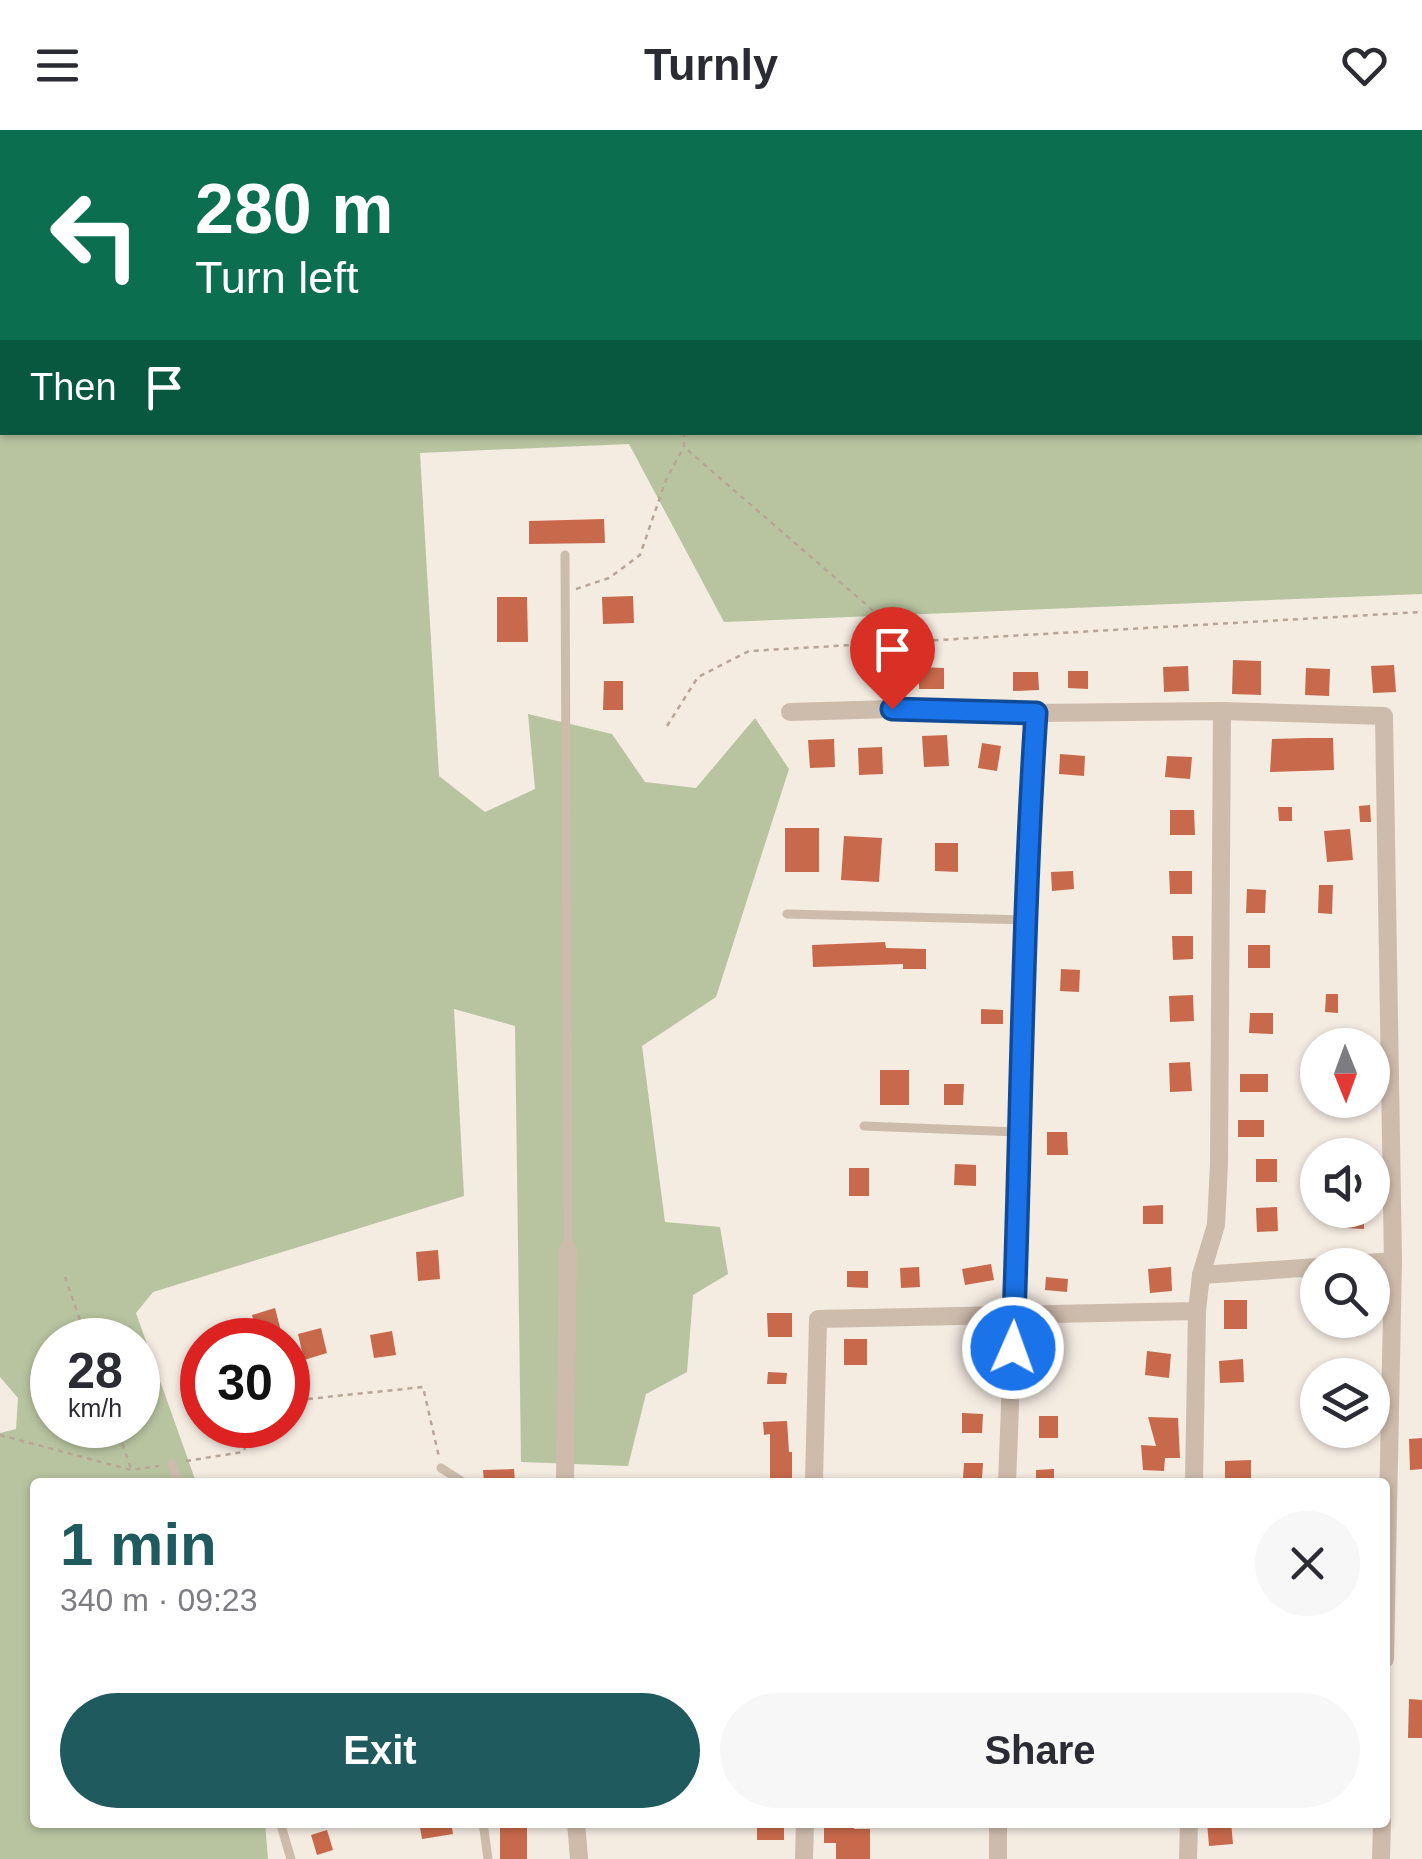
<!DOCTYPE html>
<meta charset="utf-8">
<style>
:root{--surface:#fff;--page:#f7f7f7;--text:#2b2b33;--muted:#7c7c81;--accent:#1f5a5e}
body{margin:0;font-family:Arial,sans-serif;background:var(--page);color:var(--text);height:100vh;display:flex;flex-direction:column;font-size:38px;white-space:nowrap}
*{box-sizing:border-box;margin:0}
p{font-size:32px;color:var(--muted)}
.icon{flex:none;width:55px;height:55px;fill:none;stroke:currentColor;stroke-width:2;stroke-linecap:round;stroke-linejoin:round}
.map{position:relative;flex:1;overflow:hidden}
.panel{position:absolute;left:30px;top:1348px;width:1360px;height:350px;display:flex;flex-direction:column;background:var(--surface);border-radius:10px;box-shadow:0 2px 8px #0004}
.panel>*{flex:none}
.banner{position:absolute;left:0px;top:0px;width:1422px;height:305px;box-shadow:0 2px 8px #0004;background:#0b6e4f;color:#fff;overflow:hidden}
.needle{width:65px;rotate:179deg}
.tools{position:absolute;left:1300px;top:898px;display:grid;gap:20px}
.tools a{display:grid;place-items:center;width:90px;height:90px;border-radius:50%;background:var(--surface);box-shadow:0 2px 8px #0004;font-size:50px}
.speed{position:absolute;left:30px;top:1188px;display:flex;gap:20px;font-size:50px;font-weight:700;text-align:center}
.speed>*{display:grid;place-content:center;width:130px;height:130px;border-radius:50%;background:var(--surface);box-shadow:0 2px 8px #0004;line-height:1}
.speed small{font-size:25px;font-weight:400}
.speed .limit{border:15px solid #d22;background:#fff;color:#111}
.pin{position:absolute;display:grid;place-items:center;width:85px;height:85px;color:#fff;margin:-102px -42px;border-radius:50% 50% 50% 0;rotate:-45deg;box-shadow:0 0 10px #0007}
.pin .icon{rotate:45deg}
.me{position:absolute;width:110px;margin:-55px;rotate:2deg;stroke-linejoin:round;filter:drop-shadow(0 0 8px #0008)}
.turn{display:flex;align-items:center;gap:35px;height:210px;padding:0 30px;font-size:45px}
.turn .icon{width:130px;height:130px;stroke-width:2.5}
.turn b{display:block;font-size:70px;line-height:85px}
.then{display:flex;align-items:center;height:95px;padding:0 30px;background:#0003;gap:20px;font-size:38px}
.round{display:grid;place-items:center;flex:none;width:105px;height:105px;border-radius:52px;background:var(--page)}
.overview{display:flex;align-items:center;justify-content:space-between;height:170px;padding:0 30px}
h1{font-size:60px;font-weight:800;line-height:75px;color:var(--accent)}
.primary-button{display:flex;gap:20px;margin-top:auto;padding:20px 30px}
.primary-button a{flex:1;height:115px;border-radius:60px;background:var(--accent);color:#fff;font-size:40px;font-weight:800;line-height:115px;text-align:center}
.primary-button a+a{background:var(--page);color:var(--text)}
header{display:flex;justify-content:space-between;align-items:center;height:130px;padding:0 30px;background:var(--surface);font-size:45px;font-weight:800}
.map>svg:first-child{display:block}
</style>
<header><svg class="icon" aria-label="menu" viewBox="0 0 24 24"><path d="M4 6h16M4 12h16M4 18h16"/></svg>Turnly<svg class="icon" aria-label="heart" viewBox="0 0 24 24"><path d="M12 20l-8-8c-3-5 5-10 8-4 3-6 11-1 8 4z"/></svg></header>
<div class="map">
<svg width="1422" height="1729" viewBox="0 0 1422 1729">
<rect width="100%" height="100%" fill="#f4ebe1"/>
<path fill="#b8c4a0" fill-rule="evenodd" d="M 0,0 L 1422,0 L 1422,464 L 724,492 L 629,314 L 420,323 L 439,646 L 485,682 L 535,659 L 528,584 L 612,604 L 645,652 L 696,658 L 755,588 L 789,639 L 716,867 L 642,916 L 665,1092 L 720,1097 L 728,1144 L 693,1165 L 687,1242 L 646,1264 L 628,1336 L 521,1332 L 515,896 L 454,879 L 464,1066 L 153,1162 L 136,1183 L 196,1352 L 35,1352 L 35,1692 L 265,1693 L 268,1729 L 0,1729 L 0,1303 L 16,1299 L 18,1268 L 0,1247 ZM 2,2 L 1420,2 L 1420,302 L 2,302 ZM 52,1210 L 138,1210 L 138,1295 L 52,1295 Z"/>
<g fill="#c8694b">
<polygon points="604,389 605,413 529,414 529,391"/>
<polygon points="633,466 634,493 603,494 602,467"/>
<polygon points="497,467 527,467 528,512 497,512"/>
<polygon points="1233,530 1261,531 1261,565 1232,564"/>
<polygon points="1394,535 1396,562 1373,563 1371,536"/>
<polygon points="1188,536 1189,561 1164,562 1163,537"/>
<polygon points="919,537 944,538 944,559 919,559"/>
<polygon points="1306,538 1330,539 1329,566 1305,565"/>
<polygon points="1068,541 1088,541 1088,559 1068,558"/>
<polygon points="1013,542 1038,542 1039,560 1013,561"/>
<polygon points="604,551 623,551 623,580 603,580"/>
<polygon points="947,605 949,636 924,637 922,606"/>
<polygon points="1308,608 1333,608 1334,640 1270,642 1272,609"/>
<polygon points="834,609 835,637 810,638 808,610"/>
<polygon points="982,613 1001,616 997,641 978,638"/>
<polygon points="882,617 883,644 859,645 858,618"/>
<polygon points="1060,624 1085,626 1084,646 1059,644"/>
<polygon points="1167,626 1192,627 1190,649 1165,647"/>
<polygon points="1370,675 1371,692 1360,692 1359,676"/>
<polygon points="1278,677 1292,677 1292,691 1279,691"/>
<polygon points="1170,680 1194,680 1195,705 1170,705"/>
<rect x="785" y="698" width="34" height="44"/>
<polygon points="1350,699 1353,730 1327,732 1324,701"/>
<polygon points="844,706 882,708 879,752 841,750"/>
<polygon points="935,713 958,713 958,742 935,741"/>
<polygon points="1073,741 1074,759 1052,761 1051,742"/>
<polygon points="1169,741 1192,741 1192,764 1170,764"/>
<polygon points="1319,755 1333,755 1332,784 1318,783"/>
<polygon points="1247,759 1266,760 1265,783 1246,783"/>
<polygon points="1172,806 1193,806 1193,829 1173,830"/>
<polygon points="885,812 886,818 926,819 926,839 903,839 903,834 813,837 812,815"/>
<rect x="1248" y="815" width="22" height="23"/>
<polygon points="1061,839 1080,840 1079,862 1060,861"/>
<polygon points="1326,864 1338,864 1338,883 1325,882"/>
<polygon points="1193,865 1194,891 1170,892 1169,866"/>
<polygon points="981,879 1003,880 1003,894 981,894"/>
<polygon points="1250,883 1273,883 1273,904 1249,903"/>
<polygon points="1190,932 1192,961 1170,962 1169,933"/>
<rect x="880" y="940" width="29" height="35"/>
<rect x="1240" y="944" width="28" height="18"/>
<polygon points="944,954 964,954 963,975 944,975"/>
<rect x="1238" y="990" width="26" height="17"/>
<polygon points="1047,1002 1067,1002 1068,1025 1047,1025"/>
<rect x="1256" y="1029" width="21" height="23"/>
<polygon points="955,1034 976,1035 976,1056 954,1055"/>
<rect x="849" y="1038" width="20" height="28"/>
<polygon points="1163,1075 1163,1094 1143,1094 1143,1076"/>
<polygon points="1277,1077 1278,1101 1257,1102 1256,1078"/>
<polygon points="1346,1080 1364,1080 1364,1099 1346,1098"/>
<polygon points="438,1120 440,1149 418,1151 416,1122"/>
<polygon points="991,1134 994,1150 965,1155 962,1139"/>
<polygon points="919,1137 920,1157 901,1158 900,1138"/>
<polygon points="1171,1137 1172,1161 1150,1163 1148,1139"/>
<polygon points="847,1141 868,1141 868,1158 847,1157"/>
<polygon points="1046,1147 1068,1149 1067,1162 1045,1160"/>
<rect x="1224" y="1170" width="23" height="29"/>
<polygon points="275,1178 282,1205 259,1210 252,1185"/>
<polygon points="767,1183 792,1183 792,1207 768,1207"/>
<polygon points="321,1198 327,1223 304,1230 298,1204"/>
<polygon points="392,1201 396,1225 374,1228 370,1205"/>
<rect x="844" y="1209" width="23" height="26"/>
<polygon points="987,1221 988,1237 968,1238 967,1222"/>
<polygon points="1147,1221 1171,1224 1169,1248 1145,1245"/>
<polygon points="1243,1229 1244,1252 1220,1253 1219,1231"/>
<polygon points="768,1242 787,1243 786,1254 767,1254"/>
<polygon points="962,1283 983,1284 982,1303 962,1303"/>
<rect x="1039" y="1286" width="19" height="22"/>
<polygon points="1148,1287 1178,1288 1180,1328 1165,1328 1164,1341 1143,1340 1141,1315 1156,1316"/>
<polygon points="787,1291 789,1322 792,1322 792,1352 770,1352 770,1304 764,1305 763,1292"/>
<polygon points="1422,1308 1422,1339 1410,1340 1409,1309"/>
<polygon points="1251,1330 1251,1352 1225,1352 1225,1331"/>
<polygon points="964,1333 983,1333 982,1348 963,1348"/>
<polygon points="514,1339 515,1352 484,1352 483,1340"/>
<polygon points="1054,1339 1054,1352 1036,1352 1036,1340"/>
<polygon points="1409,1569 1422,1570 1422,1608 1408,1608"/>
<polygon points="419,1692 451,1692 453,1704 422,1709"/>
<rect x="500" y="1692" width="27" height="37"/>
<rect x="757" y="1692" width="27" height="18"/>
<polygon points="824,1692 854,1692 854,1699 870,1699 870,1729 836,1729 836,1713 824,1713"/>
<polygon points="1207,1692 1231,1692 1233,1714 1209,1716"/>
<polygon points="327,1700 333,1720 317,1725 311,1705"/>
</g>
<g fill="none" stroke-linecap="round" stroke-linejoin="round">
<g stroke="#b9a596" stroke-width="2.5" stroke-dasharray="5 5" stroke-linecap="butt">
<polyline points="625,2 625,0"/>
<polyline points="729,2 730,0"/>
<polyline points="684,302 684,317 907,510"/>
<polyline points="576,459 609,448 640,425 666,350 682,320"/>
<polyline points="667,596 698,547 749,521 1422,482"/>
<polyline points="65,1147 87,1210"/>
<polyline points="288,1271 423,1257 439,1327"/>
<polyline points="116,1295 131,1339"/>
<polyline points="0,1305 131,1340 159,1336"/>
<polyline points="186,1331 243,1322 257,1295"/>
</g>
<g stroke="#cdbbac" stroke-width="9">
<polyline points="565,425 568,1119"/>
<polyline points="787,784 1023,790"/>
<polyline points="864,996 1018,1002"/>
<polyline points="172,1334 178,1352"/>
<polyline points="441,1338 463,1352"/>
<polyline points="280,1692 291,1729"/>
<polyline points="483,1692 488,1729"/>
</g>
<g stroke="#cdbbac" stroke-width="18">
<polyline points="790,582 892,579 1036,583 1222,581 1384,586 1393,1131 1385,1529"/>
<polyline points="1342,1135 1393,1131"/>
<polyline points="1201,1145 1318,1137"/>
<polyline points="565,1352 568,1119"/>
<polyline points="814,1352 818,1189 1197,1181"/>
<path d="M 1007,1352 C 1018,1096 1020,839 1036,583"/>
<polyline points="1194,1352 1197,1181 1201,1145 1216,1095 1219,1034 1222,581"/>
<polyline points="576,1692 579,1729"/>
<polyline points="804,1729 805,1692"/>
<polyline points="998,1729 998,1692"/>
<polyline points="1188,1729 1189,1692"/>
<polyline points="1381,1729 1382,1692"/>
</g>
</g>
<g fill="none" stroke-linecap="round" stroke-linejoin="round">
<defs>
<path id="route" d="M 892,579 L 1036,583 C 1022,795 1021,1006 1013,1218"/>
</defs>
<use href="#route" stroke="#114b97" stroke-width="25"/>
<use href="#route" stroke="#1a73e8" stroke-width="18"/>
</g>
</svg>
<div class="tools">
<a><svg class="needle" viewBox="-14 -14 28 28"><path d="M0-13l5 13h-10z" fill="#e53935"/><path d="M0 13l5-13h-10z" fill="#7c7c81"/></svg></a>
<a><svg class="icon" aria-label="sound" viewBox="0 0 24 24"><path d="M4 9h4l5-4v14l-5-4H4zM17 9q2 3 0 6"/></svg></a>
<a><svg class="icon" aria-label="search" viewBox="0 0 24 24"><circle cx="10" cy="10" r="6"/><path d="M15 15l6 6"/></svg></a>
<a><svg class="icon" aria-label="layers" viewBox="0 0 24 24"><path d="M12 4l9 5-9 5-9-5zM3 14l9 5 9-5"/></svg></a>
</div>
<div class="speed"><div>28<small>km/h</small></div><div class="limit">30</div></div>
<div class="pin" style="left:892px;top:579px;background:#d93025"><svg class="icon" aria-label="arrive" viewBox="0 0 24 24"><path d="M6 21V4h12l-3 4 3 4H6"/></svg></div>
<svg class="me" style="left:1013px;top:1218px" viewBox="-20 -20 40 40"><circle r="17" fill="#1a73e8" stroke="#fff" stroke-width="3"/><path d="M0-11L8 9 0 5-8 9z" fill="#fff"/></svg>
<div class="banner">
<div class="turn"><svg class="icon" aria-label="left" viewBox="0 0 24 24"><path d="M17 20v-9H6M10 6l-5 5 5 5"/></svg><div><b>280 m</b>Turn left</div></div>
<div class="then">Then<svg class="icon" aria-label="arrive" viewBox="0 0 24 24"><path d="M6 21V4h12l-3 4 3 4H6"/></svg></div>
</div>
<section class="panel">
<div class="overview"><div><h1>1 min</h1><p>340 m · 09:23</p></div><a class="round"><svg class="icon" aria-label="close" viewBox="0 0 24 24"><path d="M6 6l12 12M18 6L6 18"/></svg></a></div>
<div class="primary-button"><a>Exit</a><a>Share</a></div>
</section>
</div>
